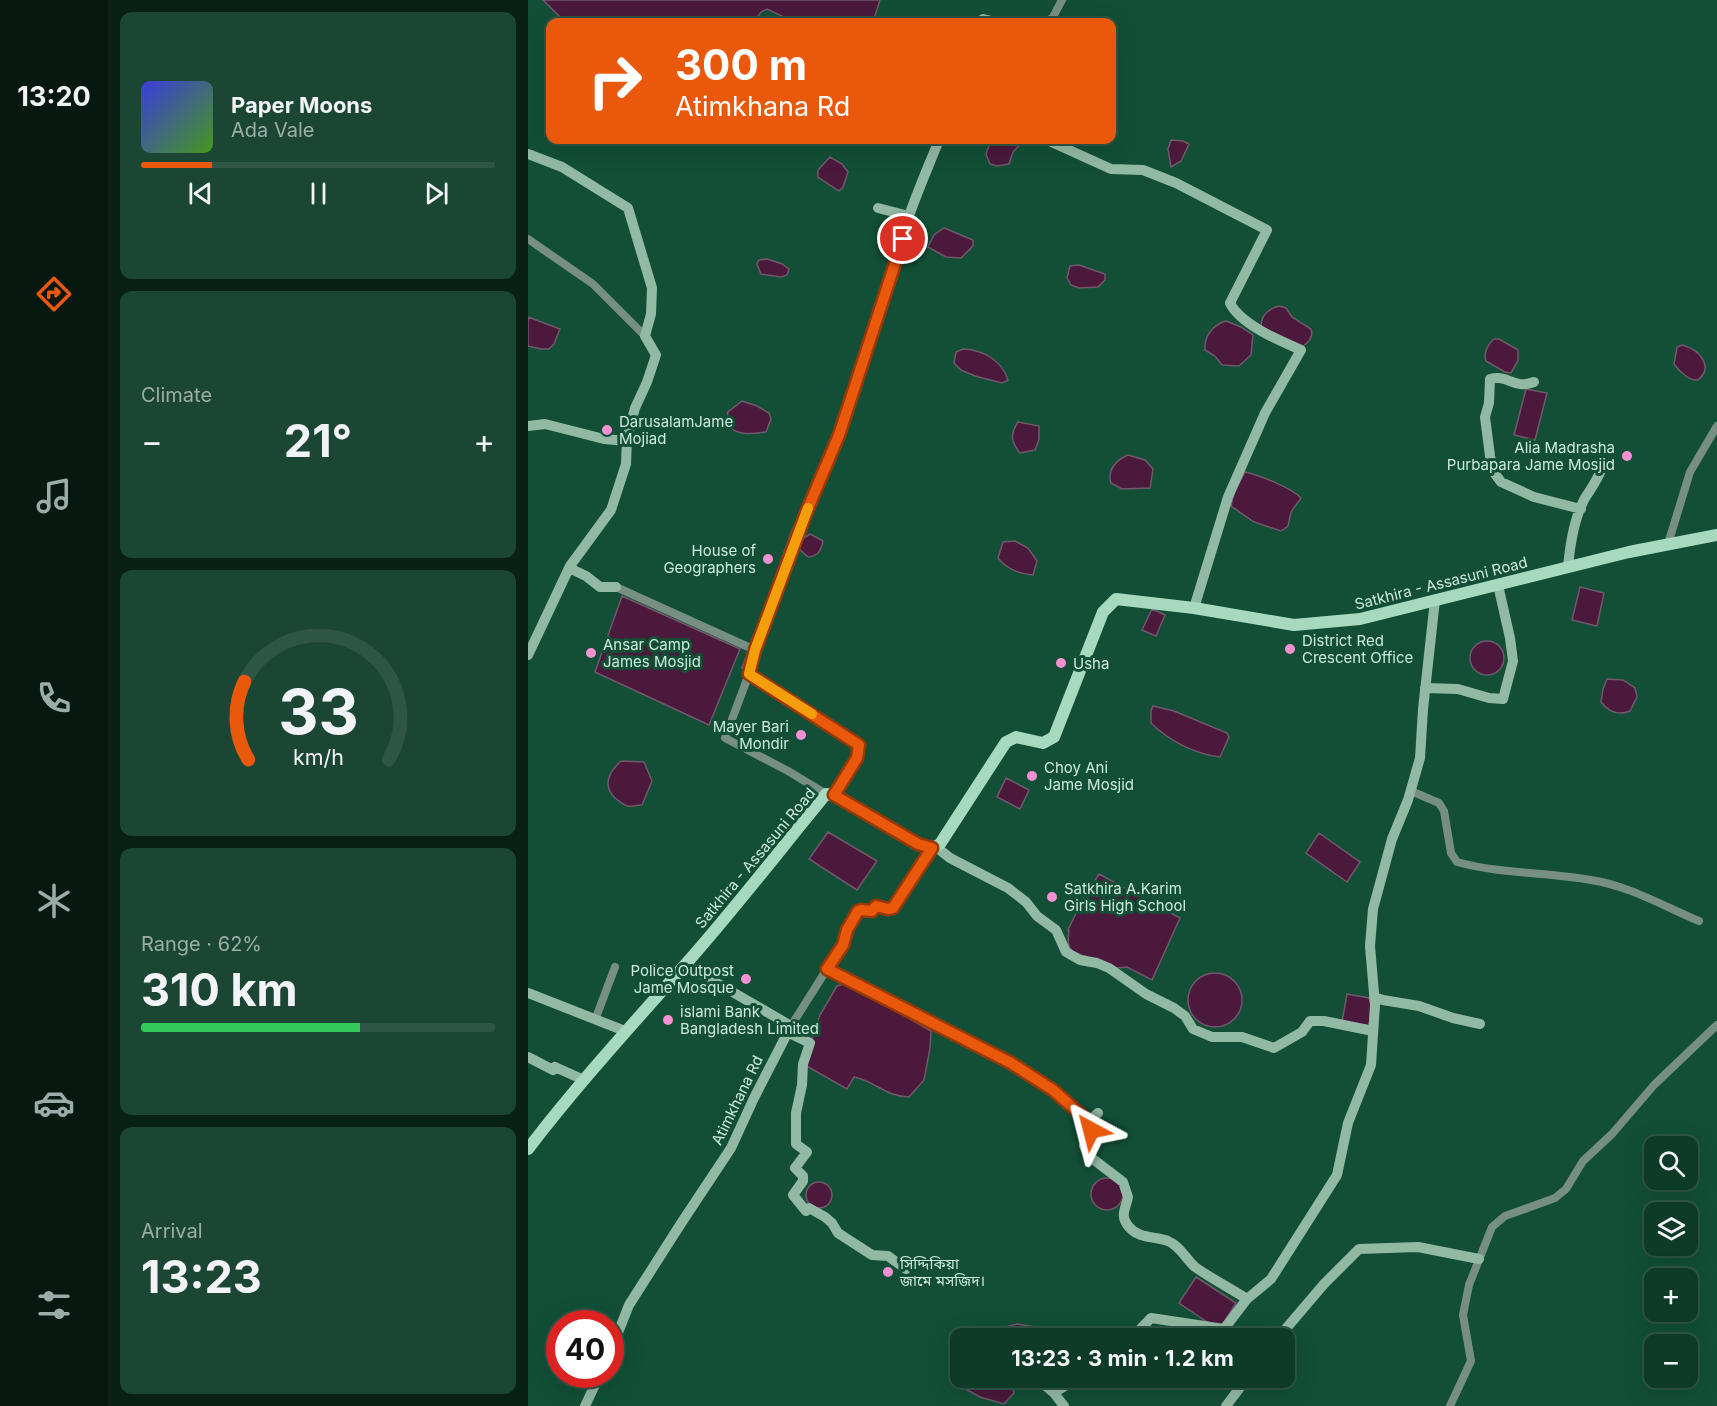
<!DOCTYPE html>
<html lang="en">
<head>
<meta charset="utf-8">
<style>
  :root { --surface:#0e3b28; --page:#1c4634; --text:#f1f3f6; --muted:#9bada8; --line:#2e5545; --accent:#ea580c }
  body { margin:0; font-family:Inter,"Noto Sans Bengali",sans-serif; background:var(--page); color:var(--text); height:100vh; display:flex; flex-direction:column; font-size:22px; white-space:nowrap }
  * { box-sizing:border-box; margin:0 }
  p { font-size:20px; color:var(--muted) }
  .icon { flex:none; width:33px; height:33px; fill:none; stroke:currentColor; stroke-width:2; stroke-linecap:round; stroke-linejoin:round }
  .map { position:relative; flex:1; overflow:hidden }
  .sheet { display:flex; flex-direction:column; gap:12px; padding:12px; background:#082016; width:420px }
  .sheet>* { flex:none }
  .top-card { position:absolute; left:18px; top:18px; width:570px; height:126px; border-radius:12px; box-shadow:0 6px 24px #0002,0 0 0 2px var(--line); background:#ea580c; color:#fff; overflow:hidden }
  .fabs { position:absolute; left:1116px; top:1136px; display:grid; gap:12px }
  .fabs a { display:grid; place-items:center; width:54px; height:54px; border-radius:12px; background:var(--surface); box-shadow:0 6px 24px #0002,0 0 0 2px var(--line); font-size:30px }
  .speed { position:absolute; left:18px; top:1310px; display:flex; gap:12px; font-size:30px; font-weight:700; text-align:center }
  .speed>* { display:grid; place-content:center; width:78px; height:78px; border-radius:50%; background:var(--surface); box-shadow:0 6px 24px #0002,0 0 0 2px var(--line); line-height:1 }
  .speed .limit { border:9px solid #d22; background:#fff; color:#111 }
  .pin { position:absolute; display:grid; place-items:center; width:51px; height:51px; color:#fff; margin:-26px; border:3px solid #fff; border-radius:50%; box-shadow:0 2px 6px #0007 }
  .me { position:absolute; width:66px; margin:-33px; rotate:322deg; stroke-linejoin:round; filter:drop-shadow(0 0 4px #0008) }
  .turn { display:flex; align-items:center; gap:21px; height:126px; padding:0 30px; font-size:27px }
  .turn .icon { width:78px; height:78px; stroke-width:2.5 }
  .turn b { display:block; font-size:42px; line-height:51px }
  .big { font-size:45px; font-weight:700; line-height:1.1 }
  .sheet .card { flex:1; display:flex; flex-direction:column; justify-content:center; gap:9px; min-width:0; padding:0 21px; border-radius:12px; background:var(--page) }
  .sheet .dial { align-items:center; gap:0 }
  .dial svg { height:156px; overflow:visible; fill:none; stroke:var(--line); stroke-width:7; stroke-linecap:round; text-anchor:middle }
  .dial text { fill:var(--text); stroke:none }
  .song { display:flex; align-items:center; gap:18px }
  .cover { width:72px; height:72px; border-radius:9px; background:linear-gradient(135deg,hsl(240 70% 55%),hsl(100 70% 35%)) }
  .played { height:6px; border-radius:3px; background:linear-gradient(90deg,var(--accent) 20%,var(--line) 20%) }
  .keys { display:flex; justify-content:space-around; direction:ltr }
  .heat { display:flex; justify-content:space-between; align-items:center; font-size:33px; direction:ltr }
  .charge { height:9px; border-radius:4px; background:linear-gradient(90deg,#34c759 62%,var(--line) 0) }
  .trip { position:absolute; left:422px; top:1328px; width:345px; height:60px; border-radius:12px; background:var(--surface); box-shadow:0 6px 24px #0002,0 0 0 2px var(--line); font-weight:700; line-height:60px; text-align:center }
  main { display:flex; flex:1; min-height:0 }
  .menu { display:flex; flex-direction:column; width:108px; justify-content:space-around; align-items:center; background:#061810; color:var(--muted) }
  .menu .icon { width:42px; height:42px }
  .menu .on { color:var(--accent) }
  .menu b { font-size:27px; color:var(--text) }
  .map>svg:first-child { display:block }
</style>
</head>
<body>
<main>
<nav class="menu">
<b>13:20</b>
<svg class="icon on" aria-label="directions" viewBox="0 0 24 24"><path d="M12 3l9 9-9 9-9-9zM9 14v-3h6M13 9l2 2-2 2"/></svg>
<svg class="icon" aria-label="music" viewBox="0 0 24 24"><path d="M9 18V5l10-2v13"/><circle cx="6" cy="18" r="3"/><circle cx="16" cy="16" r="3"/></svg>
<svg class="icon" aria-label="phone" viewBox="0 0 24 24"><path d="M5 4h4l2 5-3 2q2 4 5 5l2-3 5 2v4C11 20 4 13 5 4z"/></svg>
<svg class="icon" aria-label="climate" viewBox="0 0 24 24"><path d="M12 3v18M4 7l16 10M4 17L20 7"/></svg>
<svg class="icon" aria-label="car" viewBox="0 0 24 24"><path d="M5 17H2v-5l4-1 3-4h7l3 4 3 1v5h-3M9 17h6M6 11h13"/><circle cx="7" cy="17" r="2"/><circle cx="17" cy="17" r="2"/></svg>
<svg class="icon" aria-label="filters" viewBox="0 0 24 24"><path d="M4 7h16M4 17h16"/><circle cx="9" cy="7" r="2"/><circle cx="15" cy="17" r="2"/></svg>
</nav>
<section class="sheet">
<div class="card">
<div class="song"><i class="cover"></i><div><b>Paper Moons</b><p>Ada Vale</p></div></div>
<div class="played"></div>
<div class="keys"><svg class="icon" aria-label="previous" viewBox="0 0 24 24"><path d="M18 5L8 12l10 7zM5 5v14"/></svg><svg class="icon" aria-label="pause" viewBox="0 0 24 24"><path d="M8 5v14M16 5v14"/></svg><svg class="icon" aria-label="next" viewBox="0 0 24 24"><path d="M6 5l10 7-10 7zM19 5v14"/></svg></div>
</div>
<div class="card"><p>Climate</p>
<div class="heat"><a>−</a><b class="big">21°</b><a>+</a></div>
</div>
<div class="card dial"><svg viewBox="0 0 100 80">
<path d="M14 69A42 42 0 1 1 86 69"/>
<path d="M14 69A42 42 0 0 1 12 29" stroke="#ea580c"/>
<text x="50" y="56" font-size="32" font-weight="700">33</text>
<text x="50" y="72" font-size="11">km/h</text>
</svg></div>
<div class="card"><p>Range · 62%</p><b class="big">310 km</b><div class="charge"></div></div>
<div class="card"><p>Arrival</p><b class="big">13:23</b></div>
</section>
<div class="map">
<svg width="1189" height="1406" viewBox="0 0 1189 1406">
  <rect width="100%" height="100%" fill="#124f36"/>
  <path fill="#4a193b" stroke="#71586b" stroke-width="1.5" d="M15,0H352L345,22H267L239,9L233,12L226,22H37Z
    M463,140H496L485,152L481,164L469,166L462,164L458,154Z
    M643,140L655,141L661,144L653,161L643,167L640,149Z
    M302,157L314,164L320,172L315,187L311,191L290,177V170Z
    M416,228L445,240V246L433,258L418,257L400,247L406,235Z
    M239,259L254,264L261,269L259,275L253,277L233,274L229,264L231,260Z
    M551,265L577,274V280L570,287L551,288L543,285L539,278L542,266Z
    M751,306L758,308L764,317L783,329C786,337 781,342 775,346L733,327C733,316 740,309 751,306Z
    M0,317L32,329L26,344L21,349H13L0,346Z
    M698,321L713,327L725,335L723,355L711,366L694,365L687,356L677,350C676,336 685,325 698,321Z
    M966,339H971L990,350V360L983,373L977,372L958,361C955,353 960,344 966,339Z
    M1154,345C1170,349 1187,366 1170,380C1161,381 1151,371 1146,364L1149,347Z
    M435,349C456,350 474,361 480,380L474,383L447,376L433,370L426,363L428,352Z
    M998,389L1019,393L1007,440L986,435Z
    M214,401L229,406L241,413L243,419L238,432C223,434 209,436 198,424L200,412Z
    M490,422L511,426V439L507,450L492,453C483,442 482,434 490,422Z
    M600,455L617,460L625,469L622,488L594,489L583,483C579,470 588,460 600,455Z
    M717,472C731,475 764,488 773,498L763,512L760,526L753,531L726,522L703,506L706,492Z
    M282,534L295,541C293,551 290,556 280,557L270,548L271,541Z
    M487,541L500,548L509,561L505,575C491,574 479,569 470,558L475,542Z
    M1052,587L1076,593L1069,626L1044,620Z
    M94,596L212,649L181,725L67,672Z
    M624,609L637,615L628,636L614,630Z
    M942 658a17 17 0 1 1 34 0a17 17 0 1 1-34 0Z
    M1079,679L1095,680L1107,688L1109,697L1102,711C1090,716 1080,711 1073,702L1075,689Z
    M625,706L646,711L699,733L701,737L692,757C667,754 641,741 623,723V711Z
    M93,761L116,762L124,781L114,805C110,805 104,807 100,806C95,805 90,800 87,798C74,785 81,772 93,761Z
    M478,778L501,790L492,809L469,797Z
    M300,832L349,861L329,890L281,859Z
    M791,833L832,862L819,882L778,853Z
    M571,874L652,918L624,980L599,967L589,968L545,952C539,946 540,939 541,931L540,930L552,905Z
    M660 1000a27 27 0 1 1 54 0a27 27 0 1 1-54 0Z
    M316,984L347,999L403,1031L402,1048L396,1080L381,1097C358,1097 347,1081 326,1077L319,1089L275,1064L284,1049V1038L292,1015L309,986Z
    M819,994L841,998L844,1006L841,1026L814,1022Z
    M563 1194a16 16 0 1 1 32 0a16 16 0 1 1-32 0Z
    M278 1195a13 13 0 1 1 26 0a13 13 0 1 1-26 0Z
    M668,1277L708,1303L691,1330L651,1303Z
    M489,1324L506,1327L511,1338H474L478,1327Z
    M432,1374V1377H479L483,1381L486,1393L476,1404L452,1397L432,1386L431,1375Z"/>
  <g fill="none" stroke-linecap="round" stroke-linejoin="round">
    <path stroke="#71586b" stroke-width="2" d="M307,429L328,367L331,365
      M240,599L262,536L302,443
      M214,668L236,610"/>
    <path stroke="#778f82" stroke-width="8" d="M519,22L525,17L534,0
      M0,239L65,284L117,336
      M1140,544L1162,472L1189,426
      M88,587L227,650
      M221,674L197,738L260,771L298,794
      M883,791L911,803L916,811L923,853L929,862C972,874 1019,872 1063,880C1102,886 1135,906 1171,921
      M67,1020L87,967
      M263,1026L299,969L483,1063L525,1090L559,1120
      M922,1406L943,1361L935,1315L941,1285L964,1227L977,1216L1027,1198L1038,1189L1055,1161L1084,1134L1126,1085L1189,1025"/>
    <path stroke="#92b9a4" stroke-width="10" d="M455,19L468,22
      M519,140L583,169L615,170L648,183L739,230L702,303C712,324 752,341 773,350L737,413L700,497L666,608
      M0,154L34,167L100,208L124,288L123,314L117,336L128,355L119,382L107,408L99,438L98,464L83,510L42,566L0,655
      M350,208L381,216
      M1006,382C985,390 981,374 962,379L961,403L957,417L962,456L965,471L973,482L1006,497L1053,509
      M0,426L17,424L76,439L99,441
      M1040,567C1042,545 1046,518 1057,498C1064,487 1071,478 1075,465
      M41,568L58,576L72,587H88
      M897,688L930,689L961,698L975,699L985,661L982,638L970,585
      M306,795L329,758L331,745L221,674C243,592 280,515 310,436C338,364 357,289 381,216C390,190 401,165 411,140
      M407,846L422,858L480,888L498,902L509,916L528,930L538,952L552,960L569,963L581,968L618,994L646,1008L657,1016L665,1029L684,1037H714L746,1048L774,1032L782,1021H796L845,1031
      M299,969L315,944L319,930L328,913L331,910L344,911L348,906L356,909L365,908L404,848
      M0,993L97,1031
      M846,997L855,1000L891,1006L925,1018L952,1024
      M259,1032L282,1043L275,1064L274,1085L268,1113V1144L279,1152L267,1168L275,1176V1181L265,1195L278,1211L281,1208L297,1217L304,1223L310,1233L344,1255L360,1256L378,1269
      M0,1057L25,1070L27,1067L56,1080
      M570,1113L563,1119L559,1120L563,1127L556,1146L561,1156L595,1182L600,1197C598,1209 591,1215 601,1227C611,1239 627,1236 640,1241C652,1246 658,1259 667,1267C684,1279 702,1288 719,1299
      M604,1338L623,1318L696,1329L719,1299L743,1279L809,1175L820,1123L843,1065L847,1005L842,946L845,909L864,839L880,800L892,758L895,709L907,600
      M750,1338L796,1284L831,1249L890,1247L951,1259
      M82,1353L101,1305L152,1225L203,1148L226,1098L263,1026L158,965
      M507,1377L526,1393L536,1406
      M526,1393L550,1377
      M57,1406L72,1374
      M698,1406L720,1377"/>
    <path stroke="#a7d9be" stroke-width="12" d="M0,1149C49,1085 103,1026 156,966C205,911 251,851 298,794L306,795L390,844L404,848L412,844L478,742L488,737L515,743L526,737L575,612L588,599L666,608L766,625L832,619L1101,552L1189,535"/>
  </g>
  <g fill="none" stroke-linecap="round" stroke-linejoin="round">
    <defs>
      <path id="route" d="M375,239L311,435L278,513L227,650L221,674L331,745L329,758L306,795L390,844L404,848L365,908L360,909L348,906L344,911L333,910L330,911L319,930L315,945L299,969L483,1063L525,1090L559,1120L563,1130"/>
    </defs>
    <use href="#route" stroke="#983908" stroke-width="15"/>
    <use href="#route" stroke="#ea580c" stroke-width="10"/>
    <path stroke="#f59e0b" stroke-width="10" d="M280,508L227,650L221,674L284,714"/>
  </g>
  <g fill="#f591d2" stroke="#124f36" stroke-width="2">
    <circle cx="79" cy="430" r="6"/>
    <circle cx="1099" cy="456" r="6"/>
    <circle cx="240" cy="559" r="6"/>
    <circle cx="762" cy="649" r="6"/>
    <circle cx="63" cy="653" r="6"/>
    <circle cx="533" cy="663" r="6"/>
    <circle cx="273" cy="735" r="6"/>
    <circle cx="504" cy="776" r="6"/>
    <circle cx="524" cy="897" r="6"/>
    <circle cx="218" cy="979" r="6"/>
    <circle cx="140" cy="1020" r="6"/>
    <circle cx="360" cy="1272" r="6"/>
  </g>
  <g text-anchor="middle" dominant-baseline="central" stroke-width="6" stroke-linejoin="round" paint-order="stroke">
    <g font-size="15" fill="#cdeada" stroke="#124f36" text-anchor="start">
      <text x="91" y="421">DarusalamJame<tspan x="91" dy="17">Mojiad</tspan></text>
      <text x="1087" y="447" text-anchor="end">Alia Madrasha<tspan x="1087" dy="17">Purbapara Jame Mosjid</tspan></text>
      <text x="228" y="550" text-anchor="end">House of<tspan x="228" dy="17">Geographers</tspan></text>
      <text x="774" y="640">District Red<tspan x="774" dy="17">Crescent Office</tspan></text>
      <text x="75" y="644">Ansar Camp<tspan x="75" dy="17">James Mosjid</tspan></text>
      <text x="545" y="663">Usha</text>
      <text x="261" y="726" text-anchor="end">Mayer Bari<tspan x="261" dy="17">Mondir</tspan></text>
      <text x="516" y="767">Choy Ani<tspan x="516" dy="17">Jame Mosjid</tspan></text>
      <text x="536" y="888">Satkhira A.Karim<tspan x="536" dy="17">Girls High School</tspan></text>
      <text x="206" y="970" text-anchor="end">Police Outpost<tspan x="206" dy="17">Jame Mosque</tspan></text>
      <text x="152" y="1011">islami Bank<tspan x="152" dy="17">Bangladesh Limited</tspan></text>
      <text x="372" y="1263">সিদ্দিকিয়া<tspan x="372" dy="17">জামে মসজিদ।</tspan></text>
    </g>
    <g font-size="15" fill="#cdeada" stroke="#124f36">
      <text transform="translate(913 583) rotate(-14)">Satkhira - Assasuni Road</text>
      <text transform="translate(227 858) rotate(-50)">Satkhira - Assasuni Road</text>
      <text transform="translate(209 1100) rotate(-64)">Atimkhana Rd</text>
    </g>
  </g>
</svg>
<div class="fabs">
<a><svg class="icon" aria-label="search" viewBox="0 0 24 24"><circle cx="10" cy="10" r="6"/><path d="M15 15l6 6"/></svg></a>
<a><svg class="icon" aria-label="layers" viewBox="0 0 24 24"><path d="M12 4l9 5-9 5-9-5zM3 14l9 5 9-5"/></svg></a>
<a>+</a>
<a>−</a>
</div>
<div class="speed"><div class="limit">40</div></div>
<div class="pin" style="left:375px;top:239px;background:#d93025"><svg class="icon" aria-label="arrive" viewBox="0 0 24 24"><path d="M6 21V4h12l-3 4 3 4H6"/></svg></div>
<svg class="me" style="left:563px;top:1130px" viewBox="-20 -20 40 40"><path d="M0-17L14 15 0 8-14 15z" fill="#ea580c" stroke="#fff" stroke-width="4"/></svg>
<div class="trip">13:23 · 3 min · 1.2 km</div>
<div class="top-card">
<div class="turn"><svg class="icon" aria-label="right" viewBox="0 0 24 24"><path d="M7 20v-9h11M14 6l5 5-5 5"/></svg><div><b>300 m</b>Atimkhana Rd</div></div>
</div>
</div>
</main>
</body>
</html>
